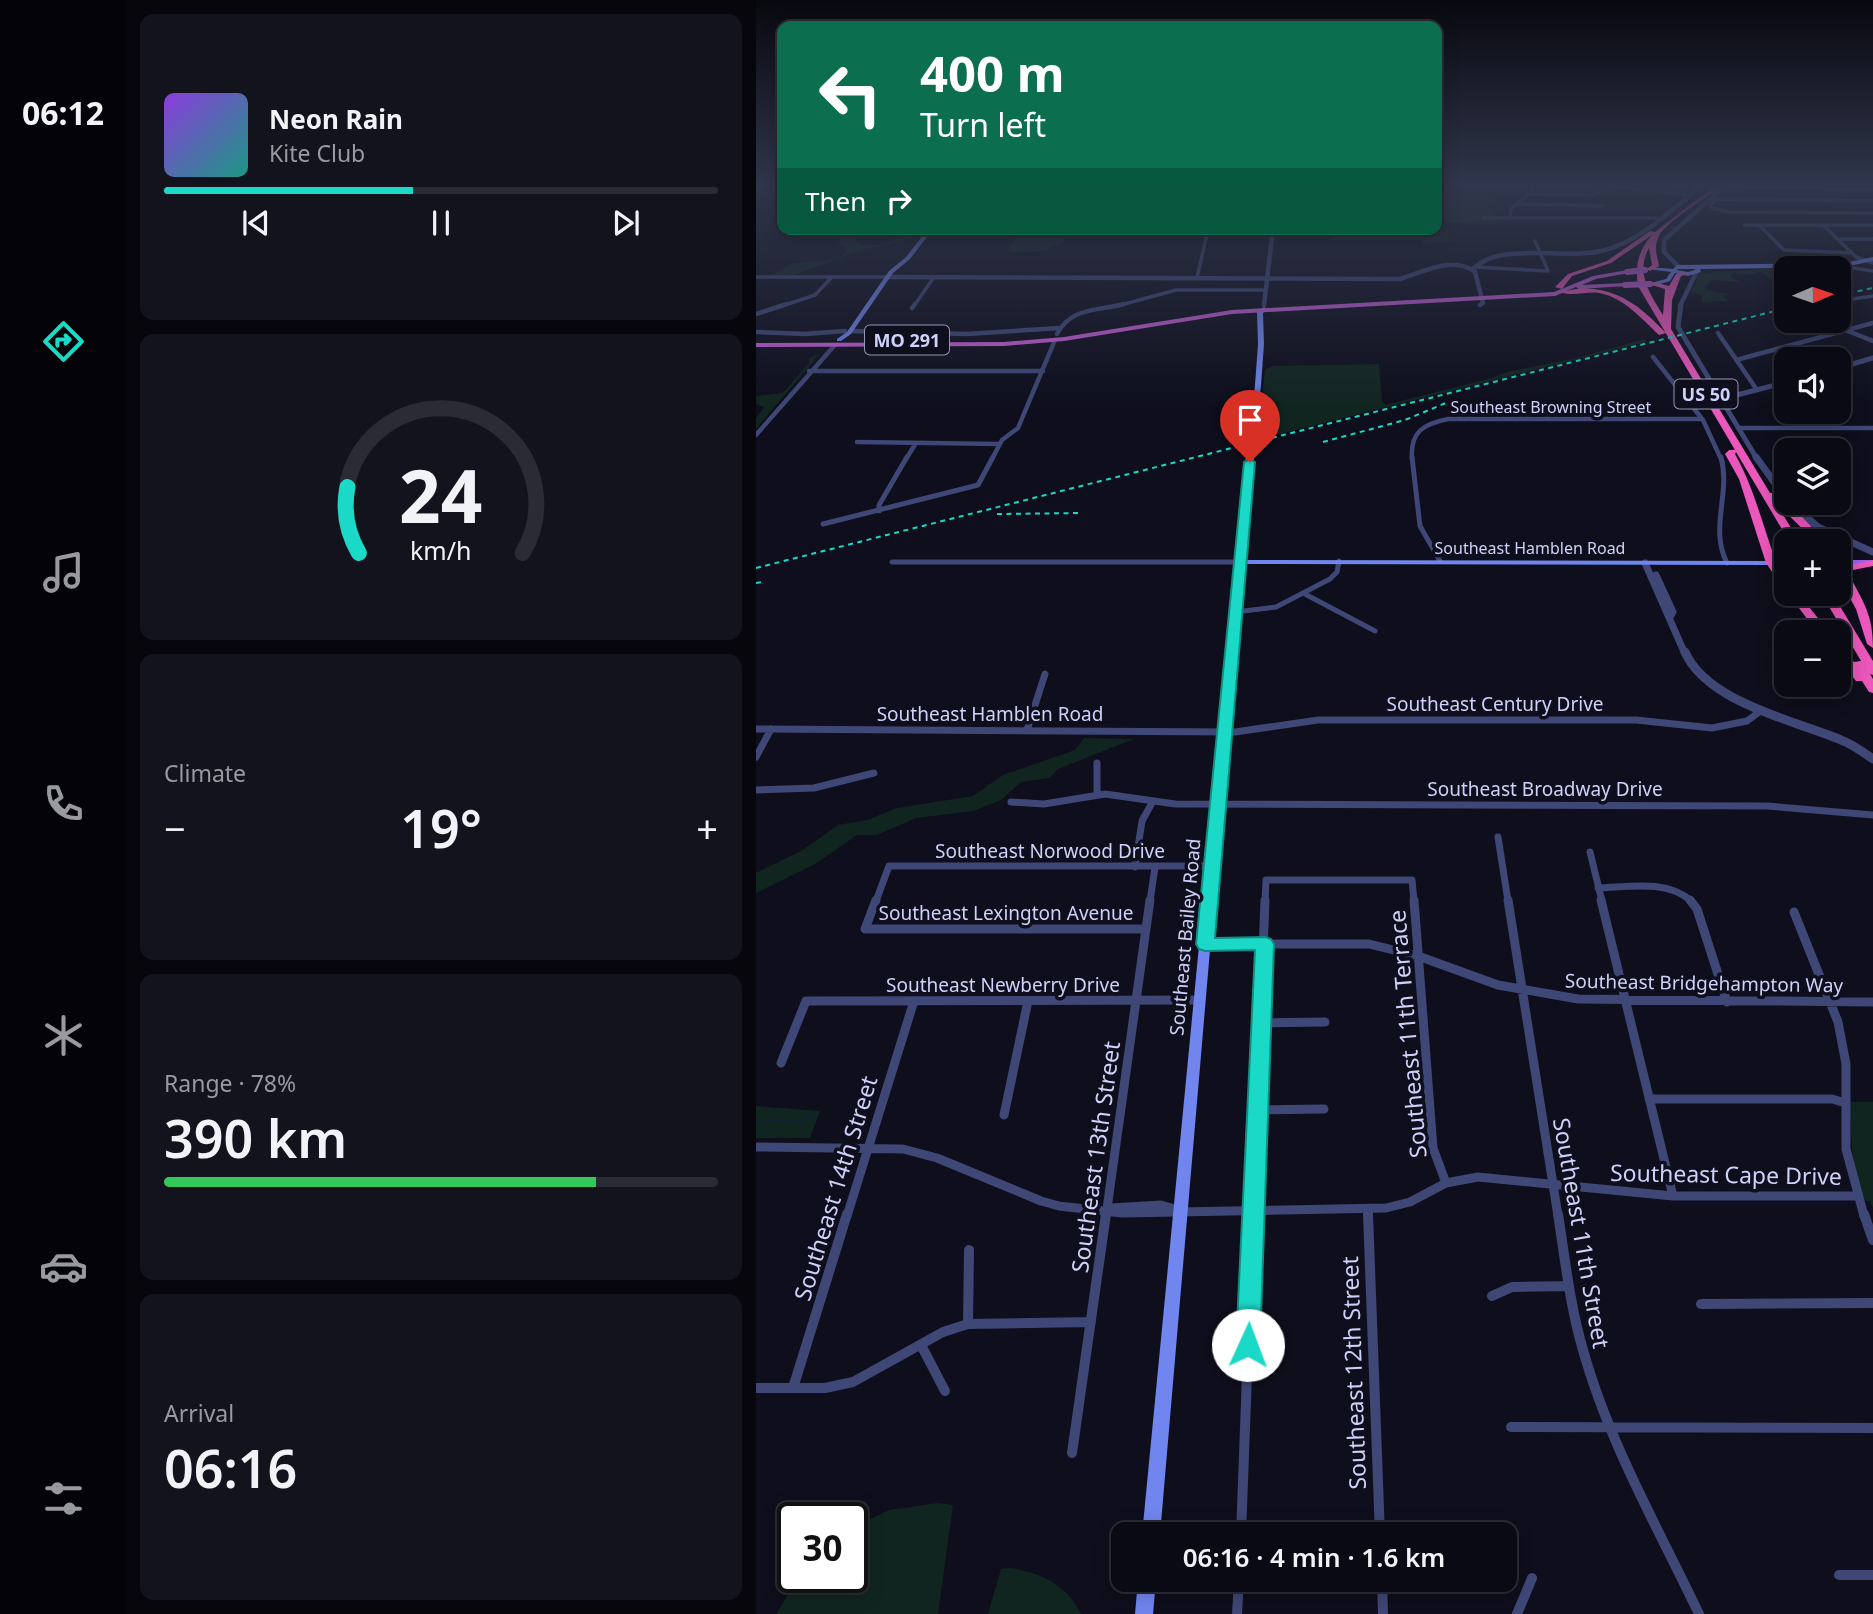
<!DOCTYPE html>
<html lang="en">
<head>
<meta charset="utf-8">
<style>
  :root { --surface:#0a0a15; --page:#13131e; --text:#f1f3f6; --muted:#999aa0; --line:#2a2b34; --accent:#1adac7 }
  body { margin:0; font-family:"Noto Sans",sans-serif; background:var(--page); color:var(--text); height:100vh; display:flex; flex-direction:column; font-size:26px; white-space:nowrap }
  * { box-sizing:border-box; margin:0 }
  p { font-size:23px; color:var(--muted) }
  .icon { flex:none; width:38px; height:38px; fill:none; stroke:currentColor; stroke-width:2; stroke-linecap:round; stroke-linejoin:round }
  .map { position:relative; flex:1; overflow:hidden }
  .drawer { display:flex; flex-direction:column; gap:14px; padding:14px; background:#06060c; width:630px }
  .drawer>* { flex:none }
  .top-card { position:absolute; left:21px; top:21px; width:665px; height:214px; border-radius:14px; box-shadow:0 4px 18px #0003,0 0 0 2px var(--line); background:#0b6e4f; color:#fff; overflow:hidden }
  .needle { width:46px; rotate:88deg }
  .tools { position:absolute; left:1018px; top:256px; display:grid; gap:14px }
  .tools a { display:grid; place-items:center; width:77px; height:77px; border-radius:14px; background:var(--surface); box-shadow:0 4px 18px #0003,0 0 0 2px var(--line); font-size:35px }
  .speed { position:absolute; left:21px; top:1502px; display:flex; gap:14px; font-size:35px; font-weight:700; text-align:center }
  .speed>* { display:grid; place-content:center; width:91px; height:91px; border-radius:50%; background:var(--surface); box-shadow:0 4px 18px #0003,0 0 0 2px var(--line); line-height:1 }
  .speed .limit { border:4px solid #111; border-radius:10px; background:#fff; color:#111 }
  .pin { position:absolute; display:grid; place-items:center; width:60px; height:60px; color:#fff; margin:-72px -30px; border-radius:50% 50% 50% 0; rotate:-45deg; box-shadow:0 0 7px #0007 }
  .pin .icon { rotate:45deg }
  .me { position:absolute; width:77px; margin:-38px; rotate:2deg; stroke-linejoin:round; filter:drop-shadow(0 0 5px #0008) }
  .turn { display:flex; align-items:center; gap:24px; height:147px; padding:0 28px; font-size:32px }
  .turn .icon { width:91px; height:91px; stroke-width:2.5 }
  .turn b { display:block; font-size:49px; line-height:60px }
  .then { display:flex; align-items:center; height:66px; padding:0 28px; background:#0003; gap:14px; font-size:26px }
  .big { font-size:52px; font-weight:600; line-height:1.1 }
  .drawer .card { flex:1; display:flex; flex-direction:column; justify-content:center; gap:10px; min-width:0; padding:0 24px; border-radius:14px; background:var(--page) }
  .drawer .dial { align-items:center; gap:0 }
  .dial svg { height:182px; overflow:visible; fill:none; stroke:var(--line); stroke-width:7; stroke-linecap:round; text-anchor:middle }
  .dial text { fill:var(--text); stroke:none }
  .song { display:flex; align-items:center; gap:21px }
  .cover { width:84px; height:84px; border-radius:10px; background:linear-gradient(135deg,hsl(270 70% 55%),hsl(170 70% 35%)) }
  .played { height:7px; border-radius:4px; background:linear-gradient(90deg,var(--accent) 45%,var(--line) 45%) }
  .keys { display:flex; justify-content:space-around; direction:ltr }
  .heat { display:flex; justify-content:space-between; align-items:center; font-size:38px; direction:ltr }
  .charge { height:10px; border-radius:5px; background:linear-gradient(90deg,#34c759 78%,var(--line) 0) }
  .trip { position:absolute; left:355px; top:1522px; width:406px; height:70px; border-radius:14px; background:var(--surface); box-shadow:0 4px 18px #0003,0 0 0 2px var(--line); font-weight:600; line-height:70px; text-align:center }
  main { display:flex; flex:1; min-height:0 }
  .tab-bar { display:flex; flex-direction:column; width:126px; justify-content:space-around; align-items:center; background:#040408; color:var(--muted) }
  .tab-bar .icon { width:49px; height:49px }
  .tab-bar .on { color:var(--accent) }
  .tab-bar b { font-size:32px; color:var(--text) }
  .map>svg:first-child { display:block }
</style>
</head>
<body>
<main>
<nav class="tab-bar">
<b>06:12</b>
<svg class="icon on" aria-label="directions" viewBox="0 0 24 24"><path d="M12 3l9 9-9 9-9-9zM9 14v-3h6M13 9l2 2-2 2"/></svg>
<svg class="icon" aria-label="music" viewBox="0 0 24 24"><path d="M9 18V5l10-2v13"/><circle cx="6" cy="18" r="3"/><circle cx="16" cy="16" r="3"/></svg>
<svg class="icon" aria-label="phone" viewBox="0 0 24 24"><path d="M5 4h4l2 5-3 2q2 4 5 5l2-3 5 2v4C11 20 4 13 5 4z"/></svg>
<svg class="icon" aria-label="climate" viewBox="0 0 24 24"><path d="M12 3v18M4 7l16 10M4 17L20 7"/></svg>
<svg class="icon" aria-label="car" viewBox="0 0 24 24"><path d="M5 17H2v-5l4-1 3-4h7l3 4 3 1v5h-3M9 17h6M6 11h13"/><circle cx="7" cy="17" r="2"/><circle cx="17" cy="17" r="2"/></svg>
<svg class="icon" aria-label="filters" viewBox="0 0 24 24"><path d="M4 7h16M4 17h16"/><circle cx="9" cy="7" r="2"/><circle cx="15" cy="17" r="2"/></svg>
</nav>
<section class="drawer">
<div class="card">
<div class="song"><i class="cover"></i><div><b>Neon Rain</b><p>Kite Club</p></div></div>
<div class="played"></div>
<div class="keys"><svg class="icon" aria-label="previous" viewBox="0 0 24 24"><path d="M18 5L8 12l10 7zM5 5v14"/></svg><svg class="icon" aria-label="pause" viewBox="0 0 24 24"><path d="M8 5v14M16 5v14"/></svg><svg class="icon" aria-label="next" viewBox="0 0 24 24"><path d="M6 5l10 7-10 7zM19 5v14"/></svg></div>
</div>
<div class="card dial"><svg viewBox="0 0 100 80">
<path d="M14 69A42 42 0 1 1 86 69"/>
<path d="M14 69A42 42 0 0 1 9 40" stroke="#1adac7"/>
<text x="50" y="56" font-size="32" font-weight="700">24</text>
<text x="50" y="72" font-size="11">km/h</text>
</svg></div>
<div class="card"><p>Climate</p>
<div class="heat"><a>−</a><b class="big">19°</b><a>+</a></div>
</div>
<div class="card"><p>Range · 78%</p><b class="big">390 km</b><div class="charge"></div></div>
<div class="card"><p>Arrival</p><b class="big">06:16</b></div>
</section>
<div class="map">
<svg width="1117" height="1614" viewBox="0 0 1117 1614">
  <rect width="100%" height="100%" fill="#0e0e1c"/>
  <path fill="#112520" d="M681,184H755L732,204L742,224L689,223Z
    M86,229H102L98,241L107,245H123L173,229L168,235L100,252L38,275H11C21,274 23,271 31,266C48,257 79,268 91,250L82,244L89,233Z
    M593,231H691L693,239L699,241L667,244L666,240H572Z
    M260,238H307V242L288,251L252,252Z
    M1024,268H1038H1031V289L1004,272L991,275L977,273L974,276L984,282L957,280L949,286L951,290L972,294L968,296L971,301L946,302V296L934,291L941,281L940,275L945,273Z
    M888,339L890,342L500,440C503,416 507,392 509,370L516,366L623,364L626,400L629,405L736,378L751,372L821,358Z
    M63,354L0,429V418L8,407L0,404V396L27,393L53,363V358Z
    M328,738L378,739L302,769L293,778L265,782L245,800L217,811L160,818L121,835H101L59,864L0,893V873L45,851L82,825L111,820L141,808L217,796L247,775L319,750Z
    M1094,1102H1117V1208L1114,1201H1109C1095,1170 1095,1136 1094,1102Z
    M0,1106L64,1111L54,1138H0Z
    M182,1503L197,1505L182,1614H20L43,1577H96V1528L133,1510Z
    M255,1568C286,1573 311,1585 325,1614H232L245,1569Z"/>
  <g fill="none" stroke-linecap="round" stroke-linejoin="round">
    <path stroke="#0e2334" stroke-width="2" d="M0,1120L44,1122L57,1115"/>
    <path stroke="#3e4775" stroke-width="3.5" d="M834,184L933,195
      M813,185L818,184
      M967,187L1117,189
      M771,194L836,195L852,188
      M957,199L1117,201
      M961,199L954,205L956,208L973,212L1117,213
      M761,204L847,206
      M754,217L755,209L776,191L774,184
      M727,218H903
      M988,225H1117
      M1003,225L1028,250L1096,253
      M1067,225L1100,257L1117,263
      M1081,239H1117
      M1076,265L1117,271
      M718,267L792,271L779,241
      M0,277H131
      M441,278L452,229
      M1083,282L1089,284
      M1083,301L1117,296
      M26,306L59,295L76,277
      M158,306L178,277
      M361,306L420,290H510"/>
    <path stroke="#3e4775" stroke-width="4.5" d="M156,308L159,304
      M0,314L31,304
      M1064,320L1117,341
      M1034,323L1041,320
      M94,331L211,334L304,328
      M0,332L49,334L89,331
      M962,333L1001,390
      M301,334C315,307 342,311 368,304
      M897,357L947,420L965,459
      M980,360L1117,323
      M53,371H287
      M983,428H1117
      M0,435L78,346
      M101,442L244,444
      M150,459L160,443
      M236,459L246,440L262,428L299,340
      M656,459C654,432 667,424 692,419H945"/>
    <path stroke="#3e4775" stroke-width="5" d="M656,457L664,526L684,561
      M965,457C975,494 953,528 971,563
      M123,511V505L151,457
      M67,524L222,485L237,457
      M136,562H484
      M547,593L619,631
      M480,612L520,607L574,579L581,572L583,561"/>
    <path stroke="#3e4775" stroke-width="7" d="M0,729L479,732L562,720H880L956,728L991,721L1006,710
      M271,730L289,674
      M0,757L15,729
      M341,763V795
      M0,790L58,788L118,773
      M255,802L288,804L349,794L419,804L1011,806L1117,815
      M742,837L752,901
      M834,852L846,901
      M379,867L386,821L397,801
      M842,888C872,887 911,879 935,901
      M120,901L133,866H456
      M394,901L399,867
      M509,901L510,880H656L658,901"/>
    <path stroke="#3e4775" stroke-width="9" d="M120,900L109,929H390
      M658,900L677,1148L690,1183
      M752,900L802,1216
      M845,900L917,1196
      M934,900L941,909L971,1002
      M1038,912L1082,1022L1090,1064V1149L1108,1216
      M449,944H613L662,956L742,985L822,999L1117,1002
      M506,1023L569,1022
      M25,1063L50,1001L445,1000
      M893,1099H1076L1090,1103
      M502,1110L568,1109
      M248,1115L272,1001
      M0,1147L147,1149L181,1158L285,1201L303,1206L366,1213L630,1208L654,1202L690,1183L722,1177L917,1196H1101
      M355,1208L405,1205L419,1209
      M612,1209V1216
      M91,1216L158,1001
      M350,1216L394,900
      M497,1216L509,900"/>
    <path stroke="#3e4775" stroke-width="10" d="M612,1214L624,1535
      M802,1214C809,1259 814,1306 827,1350C853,1443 902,1528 943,1614
      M1108,1214L1117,1240
      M736,1296L756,1287L813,1286
      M945,1304L1117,1303
      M212,1324L213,1250
      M165,1345L189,1391
      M0,1388H69L97,1382L187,1332L212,1324L335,1322
      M37,1388L91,1214
      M755,1427L1117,1428
      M316,1453L350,1214
      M485,1535L497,1214
      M1083,1575H1117
      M626,1580L627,1614
      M481,1614L483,1580
      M761,1614L776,1578"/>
    <path stroke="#3e4775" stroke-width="4.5" d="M922,266L908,252V240L971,184
      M131,277L644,279C668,272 695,256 718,271
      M508,305L517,229
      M724,305L727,303L718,268C746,241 812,261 849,250C887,240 917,208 947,184
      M924,306L940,273"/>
    <path stroke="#3e4775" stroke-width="5" d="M925,304L922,327L1001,459
      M1083,368L1117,358
      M965,399L1031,382"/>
    <path stroke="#3e4775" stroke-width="7" d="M1000,457L1031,500
      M1033,502L1062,527L1117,552
      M889,563L929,654
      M900,575L917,612L914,617"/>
    <path stroke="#3e4775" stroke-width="9" d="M929,652C951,702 1037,720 1085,740C1096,744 1107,752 1117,759"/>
    <path fill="#7085ee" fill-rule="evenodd" d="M172,229H177L154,259L137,273L95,334L85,341H81V339L91,332L133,271L150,257Z
      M1117,257V261L1088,267L944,269L945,272L932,276L919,273L914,281L897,286L895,283L910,279L915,272L891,269L894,267L917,269L921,265L1088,263ZM922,269H939V270L932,272L921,270Z
      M508,307L511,309L507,313L508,344L505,385L502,387L499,385L502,344L501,312Z
      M485,512L492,514L488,560L1015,561L1019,563L1015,565L487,564L404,1535H386Z
      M382,1580H400L397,1614H379Z"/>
    <path fill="#9d62ed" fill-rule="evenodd" d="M1015,560H1031V566L1012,565V561Z
      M1083,560H1117V566H1083Z"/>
    <path fill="#c45cd4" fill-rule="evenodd" d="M871,270L873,273L840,279L826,285L869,283L871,286L823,289L820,287L799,296L476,314L308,341L248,346L0,347V343L248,342L308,337L476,310L798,292L837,276Z"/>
    <path fill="#eb57bb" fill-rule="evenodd" d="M961,184H968C953,197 908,222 902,238C898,248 901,256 903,266L894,271L891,269L896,265L893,248C879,273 894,294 907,315L909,289L893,284L897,282L913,286L920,274L931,272V274L925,276L916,300L915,329L1014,493H1022L1070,541H1059L1020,503L1043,541H1033L980,452L979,454C998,488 1006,523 1019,559C1024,572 1031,574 1031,589L1027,588L1010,563L983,479L969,454L973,450H979L882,286C879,265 882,251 896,235L855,263L816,276L806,289L799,287L812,274L851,261L894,231L899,232Z
      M826,288C864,289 885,307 910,333L903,335C886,319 867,297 843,293C831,291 815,297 804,292Z
      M1117,560V566L1097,570L1093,575C1108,603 1117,615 1117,648L1111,644L1100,609L1083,578V565L1088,567Z
      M1031,592L1042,593L1073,632H1061Z
      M1065,593H1076L1117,661V675L1114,674L1117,679V693L1113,692L1106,681H1100L1083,659V647L1087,648L1098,662L1105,661Z"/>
    <path stroke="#1adac7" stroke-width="2" stroke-dasharray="5 4.5" stroke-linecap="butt" d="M1083,295L1117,288
      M567,442L649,420L697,400
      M241,514L325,513
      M0,568L1031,308
      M0,583L6,582"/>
    <path stroke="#7085ee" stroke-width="6" d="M494,459L502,385"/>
    <path stroke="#7085ee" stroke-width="8" d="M488,514L494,457"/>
    <path stroke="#c45cd4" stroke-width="6" d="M871,272L889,270
      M869,285L894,284"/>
  </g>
  <linearGradient id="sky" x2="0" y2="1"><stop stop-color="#08080f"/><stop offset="0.45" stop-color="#30364b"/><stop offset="1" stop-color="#30364b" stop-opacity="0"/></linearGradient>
  <rect width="1117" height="410" fill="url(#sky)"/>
  <path fill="#1adac7" stroke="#118e81" stroke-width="2" d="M494,459L499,462L459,938L509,937L515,939L518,944L504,1345L501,1353L492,1356L484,1353L480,1345L499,950L449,951L443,949L440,944L488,462Z"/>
  <g text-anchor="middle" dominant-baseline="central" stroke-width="7" stroke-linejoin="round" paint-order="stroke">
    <g font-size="16" fill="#ced1f9" stroke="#0e0e1c">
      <text x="795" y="407">Southeast Browning Street</text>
      <text x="774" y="548">Southeast Hamblen Road</text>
    </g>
    <g fill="#0e0e1c" stroke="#9496b7" stroke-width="2">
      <rect x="109" y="325.5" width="84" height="29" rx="5"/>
      <rect x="918.5" y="379.5" width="63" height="29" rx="5"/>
    </g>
    <g font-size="18" font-weight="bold" fill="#ced1f9">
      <text x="151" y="340">MO 291</text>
      <text x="950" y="394">US 50</text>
    </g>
    <g font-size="19" fill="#ced1f9" stroke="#0e0e1c">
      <text x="739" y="704">Southeast Century Drive</text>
      <text x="234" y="714">Southeast Hamblen Road</text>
      <text x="789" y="789">Southeast Broadway Drive</text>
      <text x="294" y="851">Southeast Norwood Drive</text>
      <text x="250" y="913">Southeast Lexington Avenue</text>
      <text transform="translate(429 937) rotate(-85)">Southeast Bailey Road</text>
      <text transform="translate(948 983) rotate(1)">Southeast Bridgehampton Way</text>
      <text x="247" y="985">Southeast Newberry Drive</text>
    </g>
    <g font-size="23" fill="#ced1f9" stroke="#0e0e1c">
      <text transform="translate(651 1034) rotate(-95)">Southeast 11th Terrace</text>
      <text transform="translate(339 1157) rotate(-82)">Southeast 13th Street</text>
      <text transform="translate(970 1174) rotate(1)">Southeast Cape Drive</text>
      <text transform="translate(79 1188) rotate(-73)">Southeast 14th Street</text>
      <text transform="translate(826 1233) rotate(80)">Southeast 11th Street</text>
      <text transform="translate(597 1373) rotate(-92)">Southeast 12th Street</text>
    </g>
  </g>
</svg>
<div class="tools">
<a><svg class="needle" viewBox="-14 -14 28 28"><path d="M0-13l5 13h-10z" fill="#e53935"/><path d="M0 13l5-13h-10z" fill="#999aa0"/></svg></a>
<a><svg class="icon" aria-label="sound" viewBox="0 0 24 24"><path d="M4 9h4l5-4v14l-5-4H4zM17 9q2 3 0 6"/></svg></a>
<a><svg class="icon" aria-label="layers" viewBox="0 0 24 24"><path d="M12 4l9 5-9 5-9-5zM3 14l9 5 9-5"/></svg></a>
<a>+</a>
<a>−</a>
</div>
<div class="speed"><div class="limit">30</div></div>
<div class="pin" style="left:494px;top:462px;background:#d93025"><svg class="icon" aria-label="arrive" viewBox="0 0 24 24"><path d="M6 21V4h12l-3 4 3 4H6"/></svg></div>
<svg class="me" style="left:492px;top:1345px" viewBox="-20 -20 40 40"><circle r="19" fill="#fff"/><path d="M0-13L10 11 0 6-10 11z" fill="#1adac7"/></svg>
<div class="trip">06:16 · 4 min · 1.6 km</div>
<div class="top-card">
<div class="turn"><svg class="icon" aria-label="left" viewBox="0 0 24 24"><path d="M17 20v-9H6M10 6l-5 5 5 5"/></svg><div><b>400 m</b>Turn left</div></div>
<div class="then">Then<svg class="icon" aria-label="right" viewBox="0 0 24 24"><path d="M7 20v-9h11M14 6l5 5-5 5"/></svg></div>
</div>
</div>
</main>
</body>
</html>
